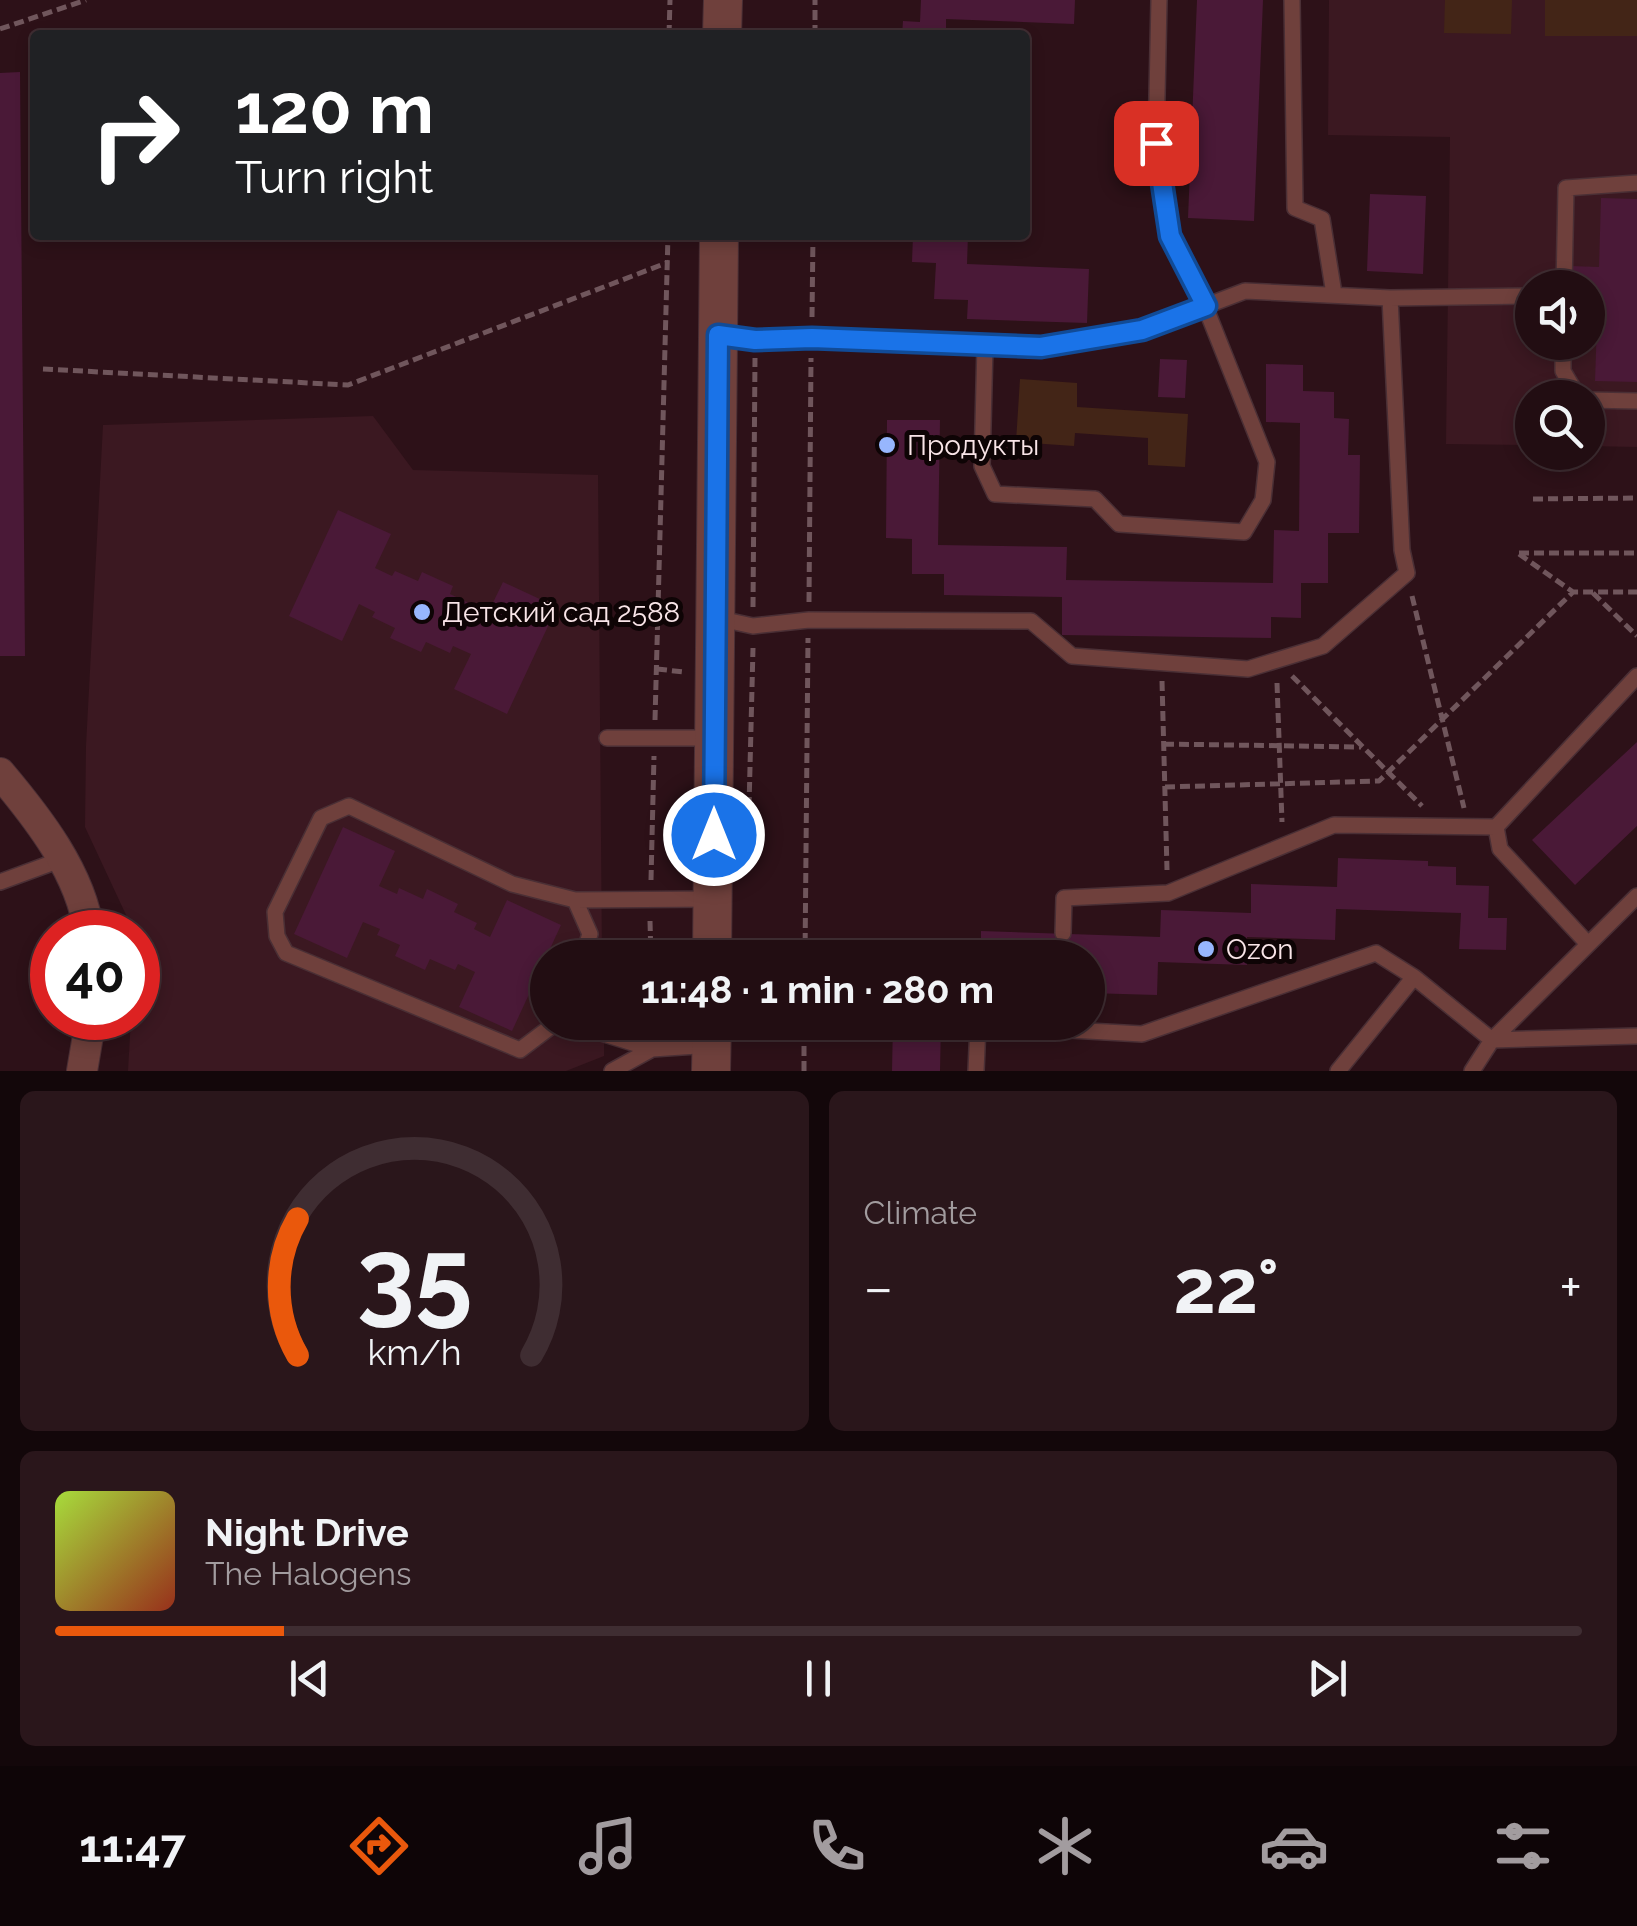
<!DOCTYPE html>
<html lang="en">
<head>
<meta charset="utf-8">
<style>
  :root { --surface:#220d12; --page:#2a161b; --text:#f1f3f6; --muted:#a29c9f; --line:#3f2d32; --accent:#ea580c }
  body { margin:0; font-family:Raleway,sans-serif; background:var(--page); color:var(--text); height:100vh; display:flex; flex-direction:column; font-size:38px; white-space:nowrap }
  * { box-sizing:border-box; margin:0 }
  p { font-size:32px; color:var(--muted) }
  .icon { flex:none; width:55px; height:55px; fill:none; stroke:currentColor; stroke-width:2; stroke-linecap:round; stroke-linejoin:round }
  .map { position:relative; height:1071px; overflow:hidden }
  .panel { display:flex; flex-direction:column; gap:20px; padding:20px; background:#13070a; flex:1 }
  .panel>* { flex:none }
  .top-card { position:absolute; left:30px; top:30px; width:1000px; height:210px; border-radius:10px; box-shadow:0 5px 15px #0003,0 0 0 2px var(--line); background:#202124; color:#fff; overflow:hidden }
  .tools { position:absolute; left:1515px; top:270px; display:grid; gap:20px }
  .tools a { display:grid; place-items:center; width:90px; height:90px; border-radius:50%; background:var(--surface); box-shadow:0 5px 15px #0003,0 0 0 2px var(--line); font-size:50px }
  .speed { position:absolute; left:30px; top:910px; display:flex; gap:20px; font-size:50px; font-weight:700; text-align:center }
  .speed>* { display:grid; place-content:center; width:130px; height:130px; border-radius:50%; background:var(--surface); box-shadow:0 5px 15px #0003,0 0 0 2px var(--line); line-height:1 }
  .speed .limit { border:15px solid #d22; background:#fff; color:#111 }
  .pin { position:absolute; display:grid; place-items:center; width:85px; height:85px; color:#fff; margin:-42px; border-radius:20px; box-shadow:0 5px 15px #0006 }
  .me { position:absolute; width:110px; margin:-55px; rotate:0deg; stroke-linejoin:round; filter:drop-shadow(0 0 8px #0008) }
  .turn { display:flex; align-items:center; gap:35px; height:210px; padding:0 40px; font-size:45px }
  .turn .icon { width:130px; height:130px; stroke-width:2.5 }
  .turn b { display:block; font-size:70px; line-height:85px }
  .big { font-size:75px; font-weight:700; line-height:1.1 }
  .panel .tile { flex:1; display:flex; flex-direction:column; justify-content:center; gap:15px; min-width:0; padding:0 35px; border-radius:15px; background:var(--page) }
  .panel .dial { align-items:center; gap:0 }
  .dial svg { height:260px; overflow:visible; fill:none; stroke:var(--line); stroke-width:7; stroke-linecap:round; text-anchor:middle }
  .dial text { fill:var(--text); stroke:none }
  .song { display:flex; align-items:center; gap:30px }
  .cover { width:120px; height:120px; border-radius:15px; background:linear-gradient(135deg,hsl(80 70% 55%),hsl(10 70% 35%)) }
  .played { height:10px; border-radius:5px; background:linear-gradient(90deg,var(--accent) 15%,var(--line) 15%) }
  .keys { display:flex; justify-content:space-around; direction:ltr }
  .heat { display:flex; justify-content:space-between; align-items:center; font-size:55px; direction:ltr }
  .panel .tiles { flex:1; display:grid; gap:20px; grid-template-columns:1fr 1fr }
  .tile:last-child { grid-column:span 2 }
  .trip { position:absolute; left:530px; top:940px; width:575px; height:100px; border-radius:50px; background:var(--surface); box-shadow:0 5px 15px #0003,0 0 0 2px var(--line); font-weight:700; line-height:100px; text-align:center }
  .tabs { display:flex; height:160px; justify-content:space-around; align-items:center; background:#0e0507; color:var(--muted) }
  .tabs .icon { width:70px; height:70px }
  .tabs .current { color:var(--accent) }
  .tabs b { font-size:45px; color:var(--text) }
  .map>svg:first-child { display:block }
</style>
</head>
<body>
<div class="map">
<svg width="1637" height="1071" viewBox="0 0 1637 1071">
  <rect width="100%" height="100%" fill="#2d1118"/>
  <path fill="#3b1821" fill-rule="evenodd" d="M1329,0H1637V447L1588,446V398H1532V445L1446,444L1450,137L1328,135ZM1532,288H1588V342H1532Z
    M373,416L413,470L598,475L602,957L548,958V1022L604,1023V1056L566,1071H128L131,1018H138V932H134L85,827L86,746L103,425Z"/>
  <path fill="#432517" d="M1445,0H1512L1511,34L1444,33Z
    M1545,0H1637V36H1545Z
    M1020,379L1077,383V407L1188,414L1185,467L1148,465V438L1075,433L1074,446L1016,442Z"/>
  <path fill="#4a1937" d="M921,0H1075L1074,24L946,19V35H902L903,21L920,22Z
    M1197,0H1263L1254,221L1188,218Z
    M20,72L25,656H0V73Z
    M1370,194L1426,196L1423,274L1367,271Z
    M1601,198L1637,199V382L1595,381L1597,323H1588V288H1569L1570,266L1599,267Z
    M913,235H968L967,264L1089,269L1087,323L967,319L968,300L934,299L936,263L912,262Z
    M1160,359L1187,360L1185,398L1158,397Z
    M1266,364L1303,365V391L1334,392V418L1349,419L1348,455H1360L1359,533H1328V583H1301V618L1271,617V638L1062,635V597L944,595V574H912V539L886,538L887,420H940L938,545L1067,547L1066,580L1273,583L1274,530L1299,531L1300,423L1266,422Z
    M338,510L391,534L375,568L392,576L395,571L418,581L422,572L453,586L450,594L473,605L470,612L485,619L503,582L557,607L507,714L454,689L471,654L453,646L450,653L426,642L421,652L390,638L395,628L372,617L375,612L359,604L342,641L289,616Z
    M1637,742V826L1575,885L1532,840Z
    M343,827L395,851L379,886L397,894L399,888L423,899L427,889L458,904L454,912L477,923L474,929L490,937L507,900L561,925L512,1031L459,1007L475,972L458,964L455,970L430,959L425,970L395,956L400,945L377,935L380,929L363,922L347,958L294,934Z
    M1338,858L1428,861V866L1456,867V885L1489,886L1488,918H1507L1506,950L1459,949L1461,913L1336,909L1335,940L1247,937V965L1158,962L1157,995L1088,993V958H949L950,941L981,942V931L1160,937L1161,910L1251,913V884L1337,887Z
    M893,1022H941L940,1071H892Z"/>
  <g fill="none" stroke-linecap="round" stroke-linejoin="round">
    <defs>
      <path id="service" d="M1292,0L1295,208L1322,219L1334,294
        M1564,288L1566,188L1637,183
        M1390,298L1532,296
        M1563,342V371L1579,398
        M985,345L982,466L995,494L1095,499L1119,524L1244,532L1263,500L1267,462L1205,306L1170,236L1156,143L1159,0
        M1588,400L1637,401
        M716,618L753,626L809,620L1031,621L1072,656L1248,669L1323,646L1407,573L1402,550L1390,298L1245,291L1142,330L1041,347L812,338L755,340L721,335
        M607,738H714
        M1496,827L1500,849L1588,944
        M0,882L60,860
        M575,900L713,899
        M1063,933L1064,898L1168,893L1334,825L1496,827L1637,676
        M1414,977L1492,1040L1637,896
        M557,1022L520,1050L286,953L277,936L275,912L321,818L349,806L512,884L575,900L590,934L582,958
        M566,1022L652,1049L712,1045
        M612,1071L652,1049
        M976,1071L978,1025L1142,1034L1376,953L1414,977L1338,1071
        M1472,1071L1492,1040L1637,1036"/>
      <path id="minor" d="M0,773C38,818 81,873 89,932
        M82,1071L91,1018"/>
      <path id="tertiary" d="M722,35L723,0
        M712,958L719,235
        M711,1071L712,1022"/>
    </defs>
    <use href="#service" stroke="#4a2f35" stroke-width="18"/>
    <use href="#minor" stroke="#4a2f35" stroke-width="32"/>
    <use href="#tertiary" stroke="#4a2f35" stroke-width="40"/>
    <path stroke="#70565c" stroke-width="5" stroke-dasharray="10 5" stroke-linecap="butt" d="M0,29L86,0
      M669,35L670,0
      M815,35V0
      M812,317L813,235
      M43,369L348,385L669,262
      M1533,499L1637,498
      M1519,553H1637
      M1519,554L1573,592
      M1593,593L1637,636
      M1412,596L1464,808
      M809,602L811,358
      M753,607L755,358
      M657,669L684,672
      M1292,676L1422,806
      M1162,681L1167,870
      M1277,683L1282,822
      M655,720L668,235
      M1164,744L1361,747
      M1165,787L1379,781L1573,592H1637
      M749,807L753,648
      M651,880L654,756
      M650,921L651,958
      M805,958L808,638
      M804,1071V1022"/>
    <use href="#service" stroke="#6f403c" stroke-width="15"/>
    <use href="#minor" stroke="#6f403c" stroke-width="30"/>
    <use href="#tertiary" stroke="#6f403c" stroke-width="38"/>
  </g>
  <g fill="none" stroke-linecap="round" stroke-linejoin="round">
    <defs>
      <path id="route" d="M714,835L718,335L755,340L812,338L1041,347L1142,330L1206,306L1170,236L1156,143"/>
    </defs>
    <use href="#route" stroke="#114b97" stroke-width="25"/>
    <use href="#route" stroke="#1a73e8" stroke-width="18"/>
  </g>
  <g fill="#97b6fd" stroke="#0e0405" stroke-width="4">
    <circle cx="887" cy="445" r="10"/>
    <circle cx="422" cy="612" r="10"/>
    <circle cx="1206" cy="949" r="10"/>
  </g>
  <g text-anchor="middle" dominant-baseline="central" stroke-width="10" stroke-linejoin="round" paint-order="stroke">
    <g font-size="28" fill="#f9e5e8" stroke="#0e0405" text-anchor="start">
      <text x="907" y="445">Продукты</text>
      <text x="442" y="612">Детский сад 2588</text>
      <text x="1226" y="949">Ozon</text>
    </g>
  </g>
</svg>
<div class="tools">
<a><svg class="icon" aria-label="sound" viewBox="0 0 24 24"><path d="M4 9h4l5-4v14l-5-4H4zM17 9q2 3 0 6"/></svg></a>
<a><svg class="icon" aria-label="search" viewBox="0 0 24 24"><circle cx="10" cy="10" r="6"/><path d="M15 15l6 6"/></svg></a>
</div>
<div class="speed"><div class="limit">40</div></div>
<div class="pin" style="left:1156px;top:143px;background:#d93025"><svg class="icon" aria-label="arrive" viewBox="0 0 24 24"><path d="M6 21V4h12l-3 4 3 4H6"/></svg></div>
<svg class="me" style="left:714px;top:835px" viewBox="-20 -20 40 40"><circle r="17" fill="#1a73e8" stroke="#fff" stroke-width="3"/><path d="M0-11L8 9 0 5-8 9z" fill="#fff"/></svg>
<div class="trip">11:48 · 1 min · 280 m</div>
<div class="top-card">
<div class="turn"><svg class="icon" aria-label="right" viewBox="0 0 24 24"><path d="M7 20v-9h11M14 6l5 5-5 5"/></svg><div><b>120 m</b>Turn right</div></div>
</div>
</div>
<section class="panel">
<div class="tiles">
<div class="tile dial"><svg viewBox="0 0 100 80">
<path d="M14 69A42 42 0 1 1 86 69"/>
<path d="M14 69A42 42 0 0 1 14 27" stroke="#ea580c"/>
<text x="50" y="56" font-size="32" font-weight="700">35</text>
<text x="50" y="72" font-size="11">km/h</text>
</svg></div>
<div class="tile"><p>Climate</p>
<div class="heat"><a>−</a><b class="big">22°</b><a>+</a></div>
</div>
<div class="tile">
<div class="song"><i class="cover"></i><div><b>Night Drive</b><p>The Halogens</p></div></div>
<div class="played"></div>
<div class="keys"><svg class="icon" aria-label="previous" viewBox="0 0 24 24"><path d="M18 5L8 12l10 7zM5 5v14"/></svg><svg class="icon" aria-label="pause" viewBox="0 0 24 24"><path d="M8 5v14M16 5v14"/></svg><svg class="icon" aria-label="next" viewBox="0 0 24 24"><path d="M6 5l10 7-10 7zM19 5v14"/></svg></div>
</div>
</div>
</section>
<nav class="tabs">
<b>11:47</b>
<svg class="icon current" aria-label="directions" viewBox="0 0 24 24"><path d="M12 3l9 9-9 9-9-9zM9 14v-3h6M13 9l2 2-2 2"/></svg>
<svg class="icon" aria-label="music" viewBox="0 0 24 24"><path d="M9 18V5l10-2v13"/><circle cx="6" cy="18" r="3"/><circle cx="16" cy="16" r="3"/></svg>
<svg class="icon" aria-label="phone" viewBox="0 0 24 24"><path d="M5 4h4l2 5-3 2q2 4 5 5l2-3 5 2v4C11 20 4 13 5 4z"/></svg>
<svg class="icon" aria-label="climate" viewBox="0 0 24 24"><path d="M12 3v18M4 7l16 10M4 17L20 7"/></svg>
<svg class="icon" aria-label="car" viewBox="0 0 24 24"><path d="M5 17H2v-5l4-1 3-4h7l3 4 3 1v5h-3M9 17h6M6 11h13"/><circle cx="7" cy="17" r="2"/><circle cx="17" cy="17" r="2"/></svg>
<svg class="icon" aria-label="filters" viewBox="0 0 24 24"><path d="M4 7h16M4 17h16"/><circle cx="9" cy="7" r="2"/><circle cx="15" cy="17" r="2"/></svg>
</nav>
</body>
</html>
